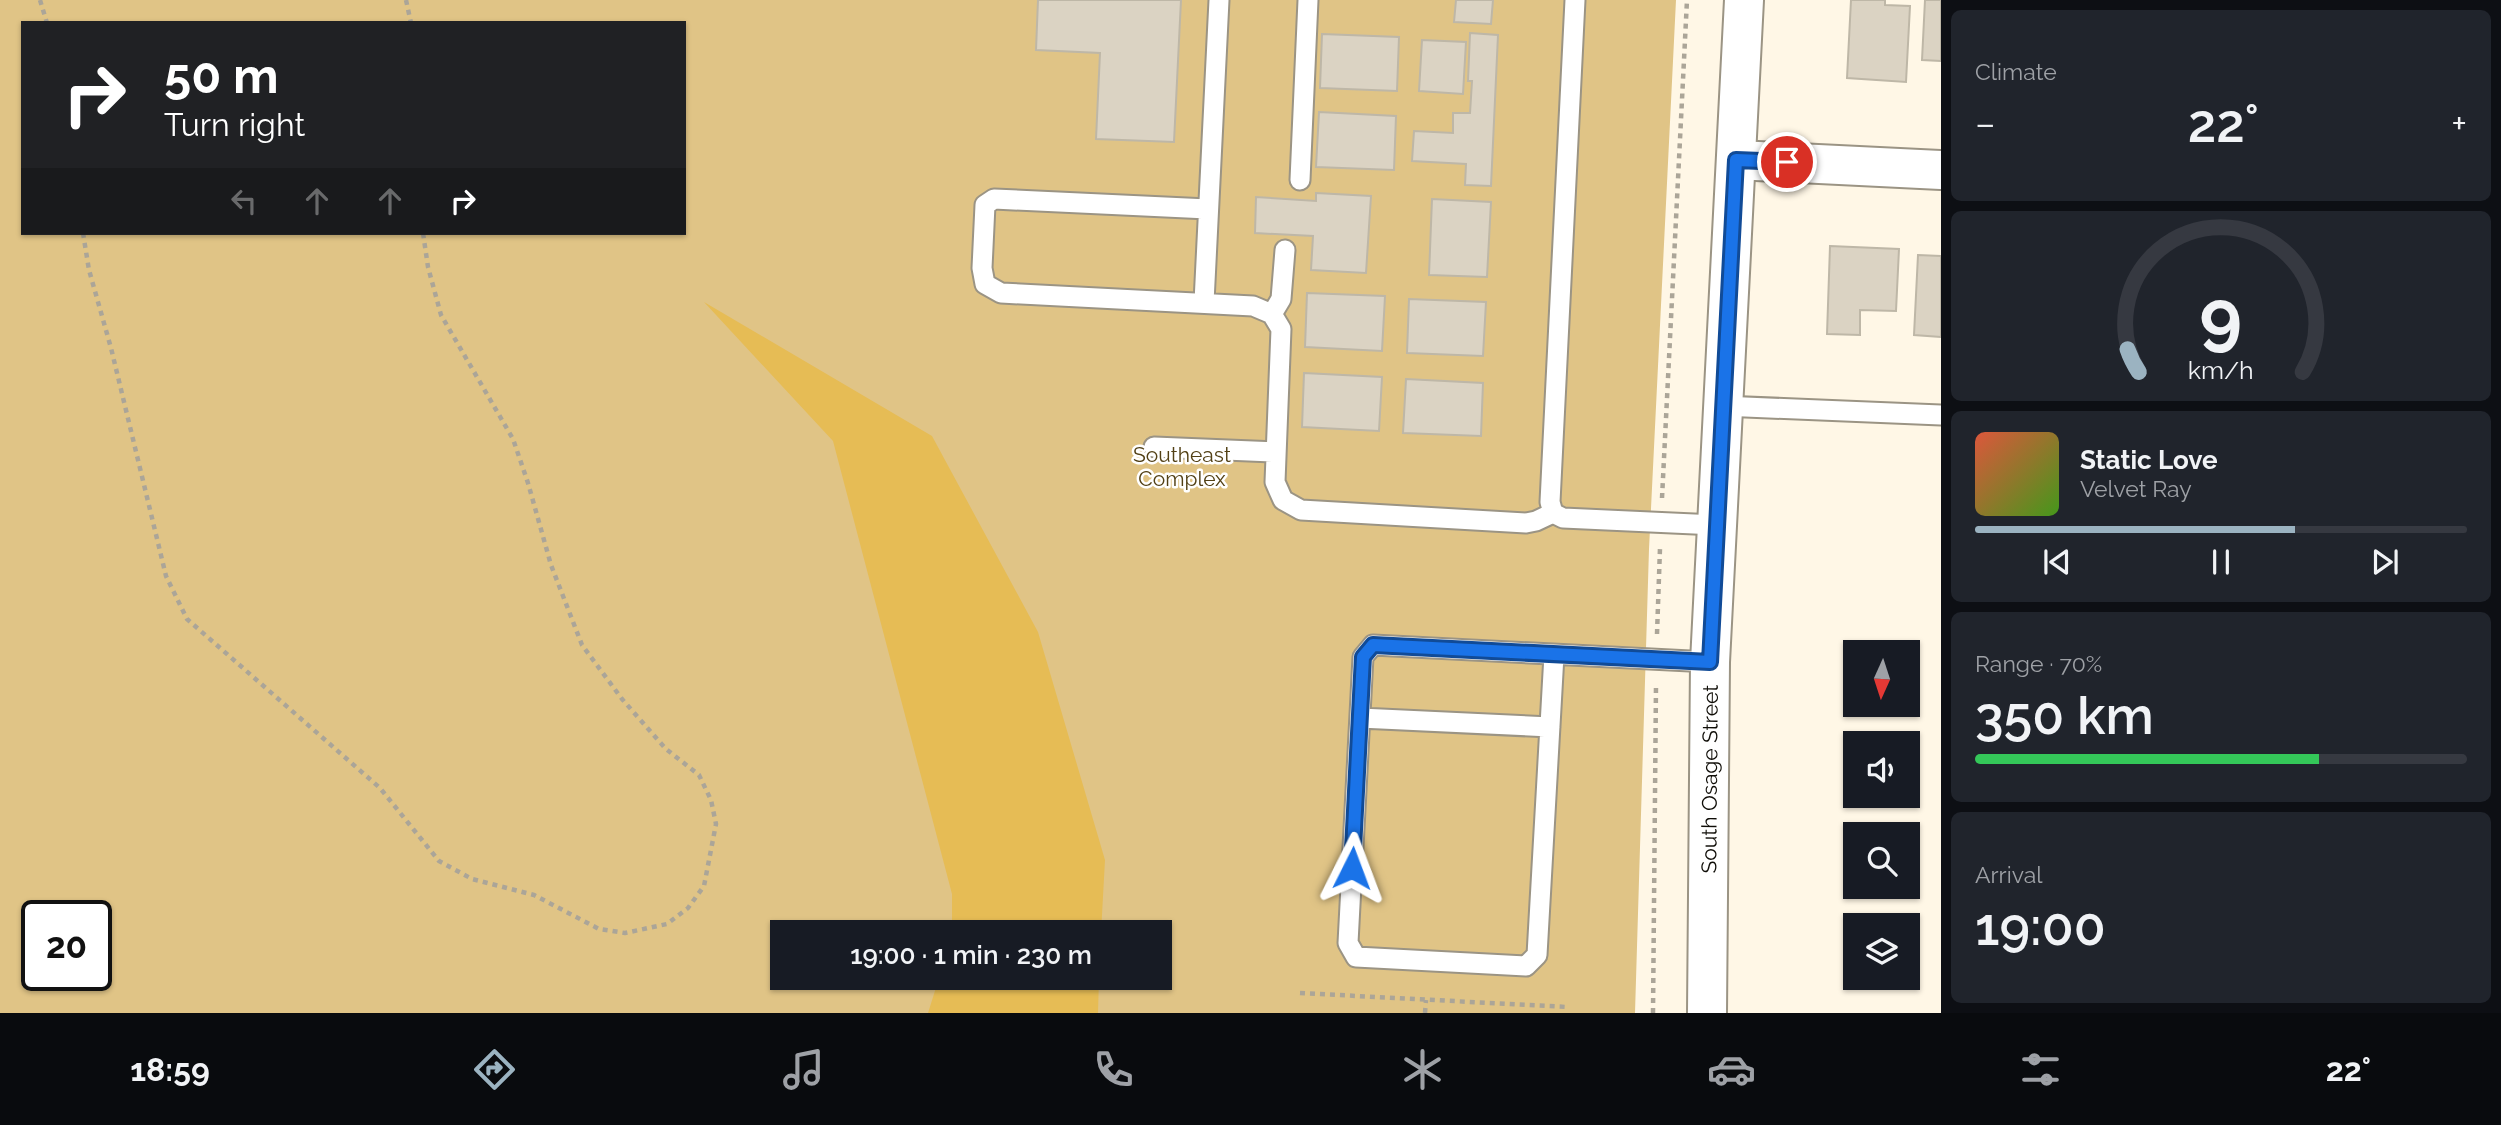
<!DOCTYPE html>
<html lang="en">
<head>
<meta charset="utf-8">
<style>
  :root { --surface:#171b24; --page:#20242c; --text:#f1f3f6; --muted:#9ea1a6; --line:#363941; --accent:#9bb3c1 }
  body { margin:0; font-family:Raleway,sans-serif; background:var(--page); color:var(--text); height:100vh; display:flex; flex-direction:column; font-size:26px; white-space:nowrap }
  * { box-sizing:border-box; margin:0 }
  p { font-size:23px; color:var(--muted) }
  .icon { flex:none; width:38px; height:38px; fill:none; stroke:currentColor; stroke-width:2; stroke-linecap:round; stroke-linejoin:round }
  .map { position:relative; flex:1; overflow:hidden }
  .side { display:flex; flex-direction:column; gap:10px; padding:10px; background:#0d0f14; width:560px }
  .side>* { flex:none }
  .hud { position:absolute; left:21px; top:21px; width:665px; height:214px; border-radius:0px; box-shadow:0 2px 5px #0004; background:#202124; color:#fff; overflow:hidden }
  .needle { width:46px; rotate:183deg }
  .buttons { position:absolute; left:1843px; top:640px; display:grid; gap:14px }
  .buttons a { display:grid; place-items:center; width:77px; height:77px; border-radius:0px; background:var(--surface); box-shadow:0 2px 5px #0004; font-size:35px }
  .speed { position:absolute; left:21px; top:900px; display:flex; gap:14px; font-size:35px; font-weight:700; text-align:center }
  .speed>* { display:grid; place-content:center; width:91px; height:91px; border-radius:50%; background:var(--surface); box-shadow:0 2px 5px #0004; line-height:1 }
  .speed .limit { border:4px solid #111; border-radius:10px; background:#fff; color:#111 }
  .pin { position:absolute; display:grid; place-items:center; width:60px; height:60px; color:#fff; margin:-30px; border:4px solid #fff; border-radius:50%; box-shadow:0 2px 7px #0007 }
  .me { position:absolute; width:77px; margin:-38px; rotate:3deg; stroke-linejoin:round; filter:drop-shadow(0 0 5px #0008) }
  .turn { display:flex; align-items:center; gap:24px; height:147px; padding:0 28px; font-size:32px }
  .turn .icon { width:91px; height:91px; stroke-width:2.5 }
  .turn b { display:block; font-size:49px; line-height:60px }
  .lanes { display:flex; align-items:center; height:66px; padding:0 28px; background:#0003; justify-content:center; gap:35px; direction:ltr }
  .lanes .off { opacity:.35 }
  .big { font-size:52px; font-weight:600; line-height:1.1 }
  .side .card { flex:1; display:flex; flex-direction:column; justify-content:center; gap:10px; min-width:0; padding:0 24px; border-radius:10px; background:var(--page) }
  .side .dial { align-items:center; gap:0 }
  .dial svg { height:182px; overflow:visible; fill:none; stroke:var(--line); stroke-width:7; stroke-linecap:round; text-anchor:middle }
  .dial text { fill:var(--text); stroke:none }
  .song { display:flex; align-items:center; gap:21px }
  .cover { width:84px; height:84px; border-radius:10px; background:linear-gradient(135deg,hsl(10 70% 55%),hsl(100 70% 35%)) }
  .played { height:7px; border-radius:4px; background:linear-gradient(90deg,var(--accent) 65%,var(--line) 65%) }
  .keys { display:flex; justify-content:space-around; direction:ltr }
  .heat { display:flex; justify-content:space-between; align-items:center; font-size:38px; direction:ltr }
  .charge { height:10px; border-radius:5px; background:linear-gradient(90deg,#34c759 70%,var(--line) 0) }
  .trip { position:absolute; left:770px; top:920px; width:402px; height:70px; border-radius:0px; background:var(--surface); box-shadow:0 2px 5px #0004; font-weight:600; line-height:70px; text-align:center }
  .dock { display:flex; height:112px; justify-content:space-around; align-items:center; background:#090b0e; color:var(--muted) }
  .dock .icon { width:49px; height:49px }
  .dock .active { color:var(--accent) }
  .dock b { font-size:32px; color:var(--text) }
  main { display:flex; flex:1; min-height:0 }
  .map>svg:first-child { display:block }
</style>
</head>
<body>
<main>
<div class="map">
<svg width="1941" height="1013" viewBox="0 0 1941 1013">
  <rect width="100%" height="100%" fill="#fff7e6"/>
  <path fill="#e0c486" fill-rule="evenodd" d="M0,0H1676L1649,549L1635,1013H0ZM23,23H684V233H23ZM37,915H96V975H37ZM782,933H1160V978H782Z"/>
  <path fill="#e6bc55" d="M704,302L932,436L1038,632L1105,860L1101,933H952V894L833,441Z
    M939,978H1099L1098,1013H928Z"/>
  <path fill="#dbd3c3" stroke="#beb7a7" stroke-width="2" d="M1038,0H1181L1174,142L1096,139L1100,53L1036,50Z
    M1456,0H1493L1491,24L1454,22Z
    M1851,0H1885V5L1910,6L1906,82L1847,78Z
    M1925,0H1941V61L1922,60Z
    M1470,33L1498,35L1491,186L1465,185L1466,164L1412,161L1414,131L1453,133V113H1470L1472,81H1468Z
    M1322,34L1399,37L1397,91L1320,88Z
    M1422,40L1466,42L1463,94L1419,91Z
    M1319,112L1396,116L1394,170L1316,167Z
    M1316,193L1371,196L1366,273L1311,270L1313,236L1255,233L1256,197L1316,201Z
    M1432,199L1491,202L1487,277L1429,275Z
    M1830,246L1899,249L1896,311L1860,310V335L1827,334Z
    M1918,255L1941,256V337L1914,335Z
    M1307,293L1385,296L1382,351L1305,347Z
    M1409,299L1486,302L1483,356L1407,353Z
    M1304,373L1382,377L1379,431L1302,427Z
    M1406,379L1483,383L1481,436L1403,433Z"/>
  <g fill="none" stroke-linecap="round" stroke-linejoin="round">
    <defs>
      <path id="service" d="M1575,0L1550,502L1553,513L1563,518L1716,525
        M1300,180L1308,0
        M1208,209L994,199L985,205L982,268L985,284L1001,293L1253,306L1272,314L1281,329L1275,482L1283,500L1301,510L1526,523L1536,521L1553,513
        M1204,302L1219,0
        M1272,314L1281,299L1285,250
        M1722,406L1941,415
        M1154,447L1275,452
        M1554,655L1537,955L1526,966L1356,957L1348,943L1363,657L1373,645L1710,662
        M1360,718L1550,727"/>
      <path id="minor" d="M1736,160L1941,170"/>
      <g id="secondary">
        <path id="s1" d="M1707,1013L1710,662L1744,0"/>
      </g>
    </defs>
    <use href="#service" stroke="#9b9484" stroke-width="23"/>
    <use href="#minor" stroke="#9b9484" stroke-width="42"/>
    <use href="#secondary" stroke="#9b9484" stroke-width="42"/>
    <path stroke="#aba598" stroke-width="4.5" stroke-dasharray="5 5" stroke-linecap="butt" d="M40,0L47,23
      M406,0L411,23
      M83,233L89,270L111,348L166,576L187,619L380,788L439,861L472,879L534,895L599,929L625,933L667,924L688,908L704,886L716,824L711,800L699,775L666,749L622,699L582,645L551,565L528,483L513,439L441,315L428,267L423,233
      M1662,498L1687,0
      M1657,634L1660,548
      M1300,993L1567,1007
      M1425,1013L1426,1000
      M1653,1013L1656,685"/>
    <use href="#service" stroke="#fff" stroke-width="19"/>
    <use href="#minor" stroke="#fff" stroke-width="38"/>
    <use href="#secondary" stroke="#fff" stroke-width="38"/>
  </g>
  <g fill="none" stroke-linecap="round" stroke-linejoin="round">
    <defs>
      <path id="route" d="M1352,868L1363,657L1373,645L1710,662L1736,160L1787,162"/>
    </defs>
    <use href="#route" stroke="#114b97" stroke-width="18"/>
    <use href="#route" stroke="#1a73e8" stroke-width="12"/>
  </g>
  <g text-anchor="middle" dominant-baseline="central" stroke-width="5" stroke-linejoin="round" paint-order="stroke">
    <g font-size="21" fill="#524015" stroke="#fff">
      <text x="1182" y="454">Southeast<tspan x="1182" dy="24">Complex</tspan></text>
    </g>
    <g font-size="21" fill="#0f0d07" stroke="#fff">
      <text stroke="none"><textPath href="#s1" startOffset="234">South Osage Street</textPath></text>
    </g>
  </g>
</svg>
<div class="buttons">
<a><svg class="needle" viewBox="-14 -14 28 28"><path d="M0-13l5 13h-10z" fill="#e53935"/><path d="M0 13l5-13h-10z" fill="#9ea1a6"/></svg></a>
<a><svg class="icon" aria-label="sound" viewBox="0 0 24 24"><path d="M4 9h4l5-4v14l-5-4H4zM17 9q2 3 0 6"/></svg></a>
<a><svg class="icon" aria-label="search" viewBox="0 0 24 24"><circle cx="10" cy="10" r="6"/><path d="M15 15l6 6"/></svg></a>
<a><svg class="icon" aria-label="layers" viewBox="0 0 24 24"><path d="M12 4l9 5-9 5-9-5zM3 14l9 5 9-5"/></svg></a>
</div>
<div class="speed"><div class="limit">20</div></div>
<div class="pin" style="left:1787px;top:162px;background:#d93025"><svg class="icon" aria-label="arrive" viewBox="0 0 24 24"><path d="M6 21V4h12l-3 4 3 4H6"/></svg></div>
<svg class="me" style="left:1352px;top:868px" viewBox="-20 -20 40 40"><path d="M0-17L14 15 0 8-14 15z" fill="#1a73e8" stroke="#fff" stroke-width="4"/></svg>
<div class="trip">19:00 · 1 min · 230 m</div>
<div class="hud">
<div class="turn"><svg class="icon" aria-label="right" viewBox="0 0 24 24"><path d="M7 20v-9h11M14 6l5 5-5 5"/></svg><div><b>50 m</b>Turn right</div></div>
<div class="lanes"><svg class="icon off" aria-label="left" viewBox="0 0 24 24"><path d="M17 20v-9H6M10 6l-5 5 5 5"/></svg><svg class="icon off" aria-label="ahead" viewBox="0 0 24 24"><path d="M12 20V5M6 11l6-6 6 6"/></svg><svg class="icon off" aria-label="ahead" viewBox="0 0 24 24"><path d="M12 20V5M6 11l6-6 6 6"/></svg><svg class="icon" aria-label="right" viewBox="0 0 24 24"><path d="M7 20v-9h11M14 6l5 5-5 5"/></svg></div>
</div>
</div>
<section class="side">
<div class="card"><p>Climate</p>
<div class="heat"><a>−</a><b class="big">22°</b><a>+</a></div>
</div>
<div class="card dial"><svg viewBox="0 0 100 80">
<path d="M14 69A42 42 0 1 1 86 69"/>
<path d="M14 69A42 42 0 0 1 9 59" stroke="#9bb3c1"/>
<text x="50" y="56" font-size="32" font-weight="700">9</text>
<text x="50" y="72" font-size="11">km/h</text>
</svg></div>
<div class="card">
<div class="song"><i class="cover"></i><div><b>Static Love</b><p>Velvet Ray</p></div></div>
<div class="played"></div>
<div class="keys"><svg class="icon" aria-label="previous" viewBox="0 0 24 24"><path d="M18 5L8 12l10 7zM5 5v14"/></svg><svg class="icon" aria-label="pause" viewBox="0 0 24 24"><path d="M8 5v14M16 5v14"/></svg><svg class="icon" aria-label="next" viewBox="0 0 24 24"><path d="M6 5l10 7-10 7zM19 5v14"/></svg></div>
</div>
<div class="card"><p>Range · 70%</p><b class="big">350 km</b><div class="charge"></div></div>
<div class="card"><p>Arrival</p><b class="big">19:00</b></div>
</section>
</main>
<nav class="dock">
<b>18:59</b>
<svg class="icon active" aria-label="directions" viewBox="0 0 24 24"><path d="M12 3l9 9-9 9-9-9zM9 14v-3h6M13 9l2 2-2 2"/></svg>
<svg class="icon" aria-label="music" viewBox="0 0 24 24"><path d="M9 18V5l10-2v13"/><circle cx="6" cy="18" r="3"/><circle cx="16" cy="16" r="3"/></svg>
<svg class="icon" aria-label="phone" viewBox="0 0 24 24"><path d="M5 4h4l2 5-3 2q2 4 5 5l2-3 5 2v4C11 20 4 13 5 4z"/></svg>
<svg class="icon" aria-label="climate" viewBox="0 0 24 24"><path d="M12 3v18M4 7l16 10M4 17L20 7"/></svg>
<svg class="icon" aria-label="car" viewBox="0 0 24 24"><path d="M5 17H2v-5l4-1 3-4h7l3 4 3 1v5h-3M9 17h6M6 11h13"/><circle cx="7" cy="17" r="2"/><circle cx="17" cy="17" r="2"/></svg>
<svg class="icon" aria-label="filters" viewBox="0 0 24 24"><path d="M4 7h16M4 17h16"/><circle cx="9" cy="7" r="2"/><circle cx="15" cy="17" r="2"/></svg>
<b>22°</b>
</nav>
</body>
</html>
